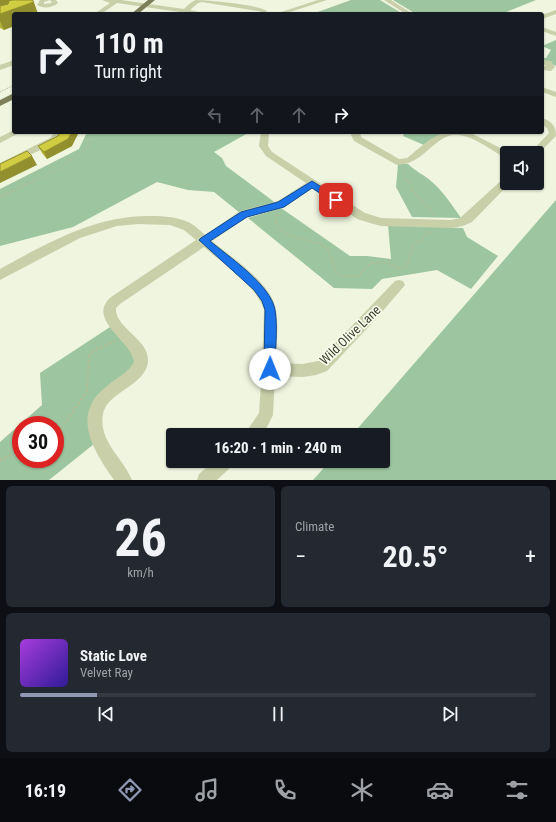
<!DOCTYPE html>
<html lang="en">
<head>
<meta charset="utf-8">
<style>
  :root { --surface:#171b24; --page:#242831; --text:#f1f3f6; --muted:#9ea1a6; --line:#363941; --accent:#9198b3 }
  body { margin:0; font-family:"Roboto Condensed",sans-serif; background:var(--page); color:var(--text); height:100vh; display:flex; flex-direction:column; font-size:15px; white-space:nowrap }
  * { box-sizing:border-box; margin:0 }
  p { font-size:13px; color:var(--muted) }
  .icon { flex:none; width:22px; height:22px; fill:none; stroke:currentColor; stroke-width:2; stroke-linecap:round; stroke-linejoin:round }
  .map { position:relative; height:480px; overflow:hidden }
  .sheet { display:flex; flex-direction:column; gap:6px; padding:6px; background:#0d0f14; flex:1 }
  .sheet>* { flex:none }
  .top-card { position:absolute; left:12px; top:12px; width:532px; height:122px; border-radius:4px; box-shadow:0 1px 3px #0004; background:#171b24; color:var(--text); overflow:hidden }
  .controls { position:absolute; left:500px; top:146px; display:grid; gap:8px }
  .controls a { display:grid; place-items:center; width:44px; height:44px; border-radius:4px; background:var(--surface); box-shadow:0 1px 3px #0004; font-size:20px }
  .speed { position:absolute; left:12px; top:416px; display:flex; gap:8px; font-size:20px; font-weight:700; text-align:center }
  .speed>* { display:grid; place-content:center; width:52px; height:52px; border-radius:50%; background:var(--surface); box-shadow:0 1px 3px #0004; line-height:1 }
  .speed .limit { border:6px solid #d22; background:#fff; color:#111 }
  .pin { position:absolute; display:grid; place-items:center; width:34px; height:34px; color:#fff; margin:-17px; border-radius:8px; box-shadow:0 2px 6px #0006 }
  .me { position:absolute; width:44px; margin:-22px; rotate:1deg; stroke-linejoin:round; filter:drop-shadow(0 0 3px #0008) }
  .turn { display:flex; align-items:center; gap:14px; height:84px; padding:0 16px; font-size:18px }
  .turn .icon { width:52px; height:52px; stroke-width:2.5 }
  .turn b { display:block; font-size:28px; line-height:34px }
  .lanes { display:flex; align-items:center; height:38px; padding:0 16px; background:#0003; justify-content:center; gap:20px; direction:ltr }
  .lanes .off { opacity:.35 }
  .big { font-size:30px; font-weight:700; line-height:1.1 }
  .sheet .tile { flex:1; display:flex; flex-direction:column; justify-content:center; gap:6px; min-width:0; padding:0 14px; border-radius:6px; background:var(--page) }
  .sheet .dial { align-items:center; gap:0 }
  .dial b { font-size:52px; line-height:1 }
  .song { display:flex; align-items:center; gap:12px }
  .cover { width:48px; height:48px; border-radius:6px; background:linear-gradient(135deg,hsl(280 70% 55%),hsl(250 70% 35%)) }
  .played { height:4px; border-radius:2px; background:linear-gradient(90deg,var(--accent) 15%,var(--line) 15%) }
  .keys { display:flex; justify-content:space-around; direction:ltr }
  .heat { display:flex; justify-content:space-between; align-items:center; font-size:22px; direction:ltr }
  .sheet .tiles { flex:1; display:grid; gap:6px; grid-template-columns:1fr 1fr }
  .tile:last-child { grid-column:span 2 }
  .trip { position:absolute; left:166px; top:428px; width:224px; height:40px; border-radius:4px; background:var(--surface); box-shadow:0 1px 3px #0004; font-weight:700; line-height:40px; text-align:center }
  .tab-bar { display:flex; height:64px; justify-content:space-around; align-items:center; background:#090b0e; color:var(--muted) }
  .tab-bar .icon { width:28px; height:28px }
  .tab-bar .on { color:var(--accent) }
  .tab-bar b { font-size:18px; color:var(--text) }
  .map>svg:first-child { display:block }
</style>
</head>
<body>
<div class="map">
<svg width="556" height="480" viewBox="0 0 556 480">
  <rect width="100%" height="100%" fill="#eff5df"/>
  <path fill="#9dc6a0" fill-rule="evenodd" d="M351,0H380L403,14H312Z
    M393,0H536L501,14H416Z
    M556,40V66L542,59V58H546L551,50L542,46Z
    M87,132H250L214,152L222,158L226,166L277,204L240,213L214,192L188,190L157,182L73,227L0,246V189L79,149Z
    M405,132H445L424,145L403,136Z
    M398,164H408C415,171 424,175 431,181C443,191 452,205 461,218L412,217L396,187Z
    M556,200V480H313L330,461H383V435H352Z
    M281,208L350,256H367L391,259L388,225L463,228L467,237L498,256L471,289L437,270L382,279L372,289L334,288L248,218Z
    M110,327L130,350L136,365L105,390L94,444L49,480H0V442L42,405L40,373ZM21,425H55V459H21Z"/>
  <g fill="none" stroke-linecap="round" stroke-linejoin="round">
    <path stroke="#b4bb93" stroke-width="1" stroke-dasharray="1 1" stroke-linecap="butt" d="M315,14L356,0
      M0,92L14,85
      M404,168L405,173L403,177L408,181
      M34,181L56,171L88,147L93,132"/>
    <path stroke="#b4bb93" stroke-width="1.5" stroke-dasharray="2 2" stroke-linecap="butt" d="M407,180L411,184V190C418,195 417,196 422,202C427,209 431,206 434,216
      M0,197L36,180
      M277,214L276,224C285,238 300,237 313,242C319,243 323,246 328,249L336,273L341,276H359C371,257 383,260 401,269L407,266L414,243L420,242L425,235L431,232"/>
    <path stroke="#b4bb93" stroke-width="2" stroke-dasharray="2.5 2.5" stroke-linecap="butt" d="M55,437L87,391L89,356L93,351L115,341
      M0,460L21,451"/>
    <path fill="#c8cfa9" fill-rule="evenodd" d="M40,0H50L44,2V4L52,3L50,0H56L58,3C52,8 43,9 37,5Z
      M102,0H121L184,9C187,6 192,1 196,0C207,0 260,5 267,11L265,14H259L261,12L258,11L202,2L198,3L190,10L207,14H179L180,12L117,3L101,14H94L110,3Z
      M318,0H327L284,14H275Z
      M384,0H391L413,14H406Z
      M556,10V14L542,19V15Z
      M542,27L556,32V36L542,31Z
      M14,60V65L0,70V65Z
      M542,60L551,61L555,67L551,71L542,70V66H547L542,64Z
      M542,87L556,92V97L542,92Z
      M542,118C552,121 556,126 556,136L537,155V153H530L549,133L547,128L542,125Z
      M14,130V132H21L0,143V137Z
      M55,132H64L56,142L0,170V163L50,138Z
      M261,132H269L268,146L272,152L365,213L381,218L451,220L460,218L504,178L507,177V183H510L472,222L463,226L451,228L381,226L370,223L357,219L313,188L285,207L247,217L212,241C232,258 272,283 276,310C279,327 276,346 276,363L303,364L318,361L395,281L399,280L403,281L405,285L375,320L327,371L316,375L303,377L275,376L273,415L263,435H244L259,413L262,369L264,310C257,286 222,263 204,247L120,304L116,308C114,328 150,339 148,362C145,386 107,392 103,414C98,441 123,458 132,480H114C93,450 70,414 107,386C116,378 130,372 134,361C130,340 86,319 111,297L196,240L184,230L170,225L138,224L117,226L80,238L0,280V269C47,243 96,215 151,216C164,216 179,217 190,223C196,226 200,231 205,235L240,211L278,201L306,183L266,156L259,146Z
      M352,132H360L361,137L399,159L407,158L429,140L444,132H469L510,153H507V158L504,157C491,150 475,137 459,135C436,132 424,165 397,165L354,141L351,135Z
      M214,461H233L231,467L217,480H197L199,474Z"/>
    <path fill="#7c7f59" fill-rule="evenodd" d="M148,0H155L138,14H131Z
      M14,93V99L0,106V100Z"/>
  </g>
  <path fill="#b3b039" d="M0,0H33L38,14H14V26L4,30L0,28Z
    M38,146H72L47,159L42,153Z"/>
  <path fill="#92902e" d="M0,0H33L38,14H14V26L4,30L0,21Z
    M72,132H79L72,146L47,159L44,152Z
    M32,156L37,165L0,183V172Z"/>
  <path fill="#d0cd42" stroke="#92902e" d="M12,0H32L34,2L0,14V6L8,4L9,1Z
    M60,132H72L68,139L44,152L38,146L58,136Z
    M27,151L32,156L0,172V164Z"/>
  <path fill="#1a73e8" stroke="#114b97" d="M312,181L339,198L340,200L339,202H333L312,188L284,207L247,217L210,241C229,257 271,285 275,310C278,326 275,352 275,369L274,373L270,374L265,373L264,369L265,310L262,301L254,290L199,240L201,238L241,212L278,202Z"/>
  <g text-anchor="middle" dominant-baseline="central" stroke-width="3.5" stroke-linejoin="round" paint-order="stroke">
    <g font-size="13" fill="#3b3c2a" stroke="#f7fcec">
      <text transform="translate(350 335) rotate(-44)">Wild Olive Lane</text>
    </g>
  </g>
</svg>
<div class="controls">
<a><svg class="icon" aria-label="sound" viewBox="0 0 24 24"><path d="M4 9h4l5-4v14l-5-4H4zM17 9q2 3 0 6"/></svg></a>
</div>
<div class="speed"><div class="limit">30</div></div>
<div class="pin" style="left:336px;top:200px;background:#d93025"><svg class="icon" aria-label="arrive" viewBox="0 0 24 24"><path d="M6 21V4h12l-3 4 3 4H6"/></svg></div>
<svg class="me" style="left:270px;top:369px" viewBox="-20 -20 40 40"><circle r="19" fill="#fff"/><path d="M0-13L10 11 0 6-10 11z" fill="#1a73e8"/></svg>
<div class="trip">16:20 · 1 min · 240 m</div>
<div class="top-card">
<div class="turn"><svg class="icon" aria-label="right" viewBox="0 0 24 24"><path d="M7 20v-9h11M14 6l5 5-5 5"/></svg><div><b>110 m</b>Turn right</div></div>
<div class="lanes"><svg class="icon off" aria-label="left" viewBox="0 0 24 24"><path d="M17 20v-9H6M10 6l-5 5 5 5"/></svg><svg class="icon off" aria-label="ahead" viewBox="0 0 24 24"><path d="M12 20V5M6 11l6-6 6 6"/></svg><svg class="icon off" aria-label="ahead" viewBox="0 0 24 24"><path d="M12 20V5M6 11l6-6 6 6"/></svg><svg class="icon" aria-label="right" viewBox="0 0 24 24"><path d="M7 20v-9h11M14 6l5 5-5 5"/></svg></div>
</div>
</div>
<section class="sheet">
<div class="tiles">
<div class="tile dial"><b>26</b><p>km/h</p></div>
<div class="tile"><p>Climate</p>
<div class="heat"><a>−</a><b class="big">20.5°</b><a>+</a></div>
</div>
<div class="tile">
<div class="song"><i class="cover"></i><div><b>Static Love</b><p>Velvet Ray</p></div></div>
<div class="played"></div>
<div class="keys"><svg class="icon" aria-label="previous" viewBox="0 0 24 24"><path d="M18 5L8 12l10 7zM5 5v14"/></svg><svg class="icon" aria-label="pause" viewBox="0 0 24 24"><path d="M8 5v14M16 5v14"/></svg><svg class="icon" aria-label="next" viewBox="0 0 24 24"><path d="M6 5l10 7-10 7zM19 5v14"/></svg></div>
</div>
</div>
</section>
<nav class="tab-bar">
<b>16:19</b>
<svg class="icon on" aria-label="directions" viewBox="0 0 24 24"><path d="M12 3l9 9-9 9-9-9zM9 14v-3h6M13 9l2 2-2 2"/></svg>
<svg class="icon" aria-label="music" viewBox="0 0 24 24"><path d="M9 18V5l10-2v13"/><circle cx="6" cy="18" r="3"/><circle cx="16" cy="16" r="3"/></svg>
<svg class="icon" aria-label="phone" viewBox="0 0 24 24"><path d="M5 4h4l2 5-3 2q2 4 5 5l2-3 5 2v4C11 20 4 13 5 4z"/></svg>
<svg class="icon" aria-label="climate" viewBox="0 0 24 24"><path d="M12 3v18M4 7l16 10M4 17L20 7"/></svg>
<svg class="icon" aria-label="car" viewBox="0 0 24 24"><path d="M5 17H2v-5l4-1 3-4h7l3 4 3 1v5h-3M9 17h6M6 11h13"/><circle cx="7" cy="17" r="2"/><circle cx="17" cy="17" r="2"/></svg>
<svg class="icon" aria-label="filters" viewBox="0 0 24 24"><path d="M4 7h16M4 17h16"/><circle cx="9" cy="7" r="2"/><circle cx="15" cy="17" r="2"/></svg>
</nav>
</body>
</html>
